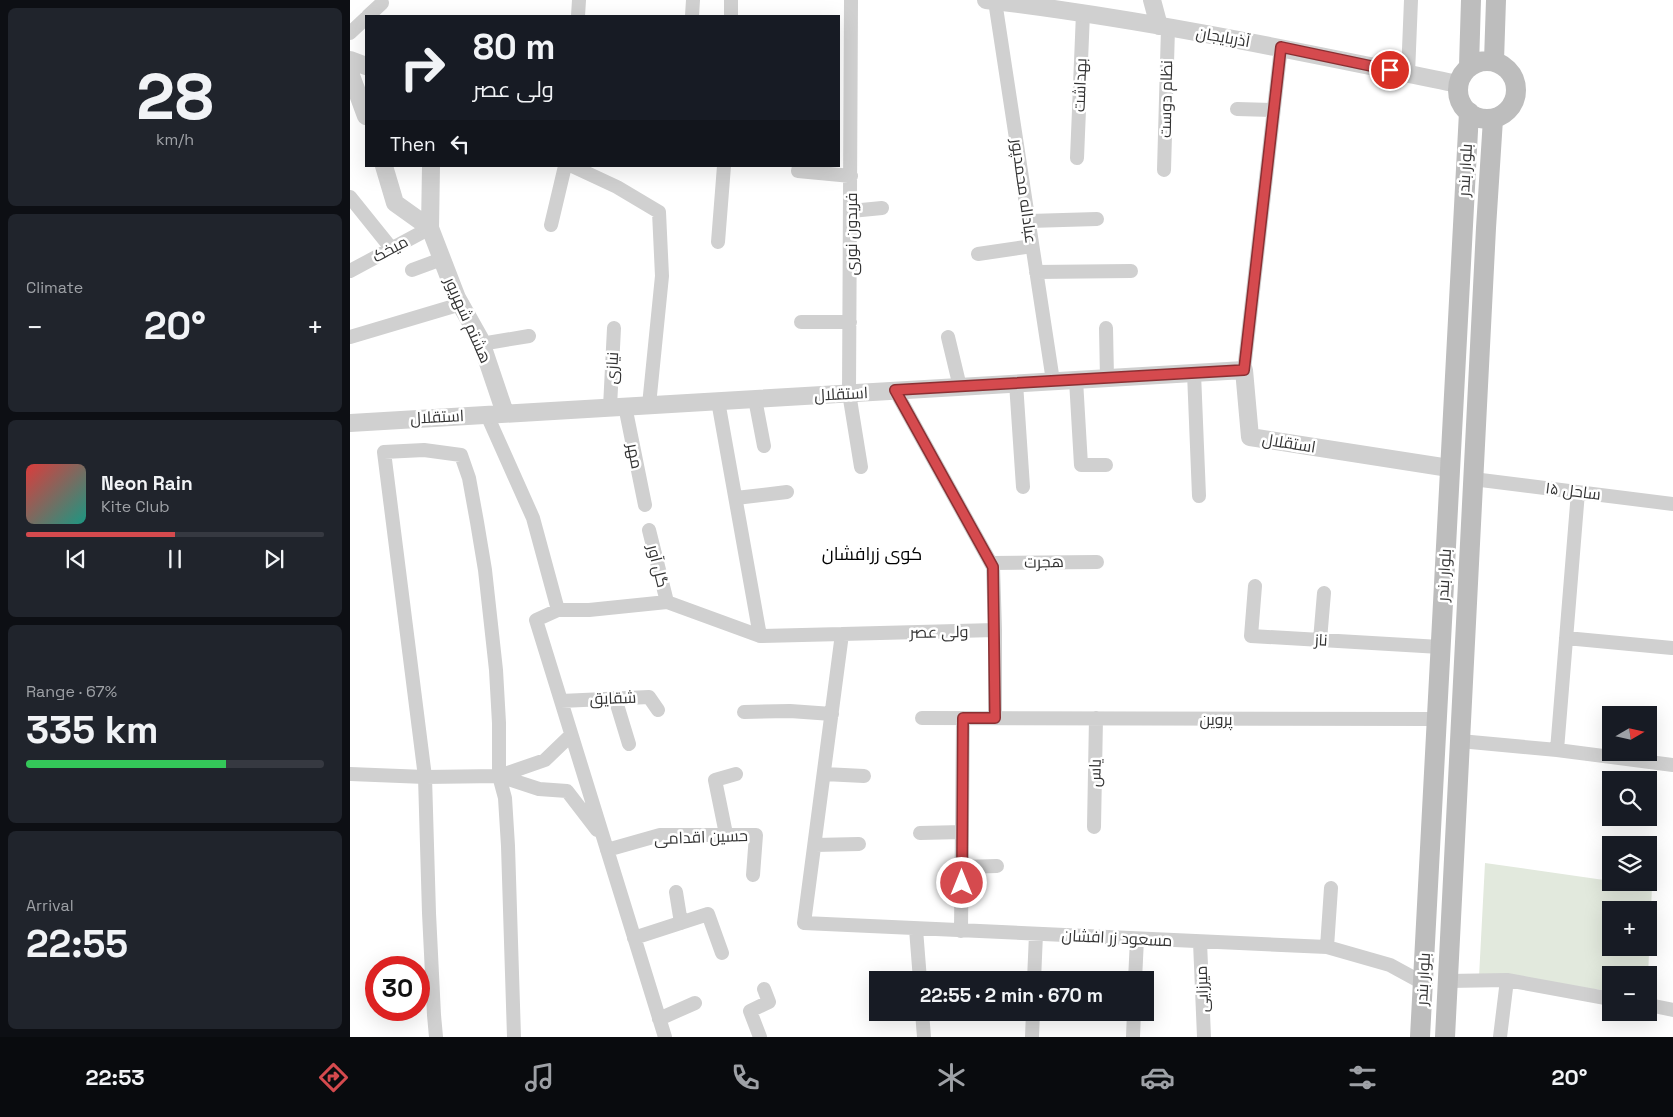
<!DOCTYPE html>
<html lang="en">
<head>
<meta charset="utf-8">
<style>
  :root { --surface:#171b24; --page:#20242c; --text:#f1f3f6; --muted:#9ea1a6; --line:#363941; --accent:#d54a4e }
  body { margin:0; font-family:"Space Grotesk",Cairo,sans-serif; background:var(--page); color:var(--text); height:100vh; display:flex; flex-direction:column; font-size:19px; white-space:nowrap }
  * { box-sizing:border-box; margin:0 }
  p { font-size:16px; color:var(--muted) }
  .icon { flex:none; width:28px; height:28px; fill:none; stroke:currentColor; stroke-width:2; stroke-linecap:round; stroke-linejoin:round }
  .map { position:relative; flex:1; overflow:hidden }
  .sheet { display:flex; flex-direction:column; gap:8px; padding:8px; background:#0d0f14; width:350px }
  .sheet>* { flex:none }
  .banner { position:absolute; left:15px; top:15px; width:475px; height:152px; border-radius:0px; box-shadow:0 5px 20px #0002; background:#171b24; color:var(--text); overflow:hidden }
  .needle { width:32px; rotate:81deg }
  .tools { position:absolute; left:1252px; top:706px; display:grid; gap:10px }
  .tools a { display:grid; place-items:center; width:55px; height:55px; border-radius:0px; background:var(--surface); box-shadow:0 5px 20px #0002; font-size:25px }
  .speed { position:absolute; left:15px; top:956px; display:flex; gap:10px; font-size:25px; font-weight:700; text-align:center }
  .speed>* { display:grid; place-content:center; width:65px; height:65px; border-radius:50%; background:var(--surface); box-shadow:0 5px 20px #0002; line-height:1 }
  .speed .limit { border:8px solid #d22; background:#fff; color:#111 }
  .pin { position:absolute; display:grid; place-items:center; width:42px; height:42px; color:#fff; margin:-21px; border:2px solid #fff; border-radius:50%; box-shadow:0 1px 5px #0007 }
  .me { position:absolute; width:55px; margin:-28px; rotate:0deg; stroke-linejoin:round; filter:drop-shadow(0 0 4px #0008) }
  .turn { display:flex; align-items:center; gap:18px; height:105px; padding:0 25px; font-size:22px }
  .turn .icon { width:65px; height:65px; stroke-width:2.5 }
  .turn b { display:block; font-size:35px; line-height:42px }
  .then { display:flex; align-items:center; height:48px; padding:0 25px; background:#0003; gap:10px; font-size:19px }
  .big { font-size:38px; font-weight:700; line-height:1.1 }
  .sheet .tile { flex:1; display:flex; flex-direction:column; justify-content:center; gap:8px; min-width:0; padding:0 18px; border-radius:8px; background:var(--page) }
  .sheet .dial { align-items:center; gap:0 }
  .dial b { font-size:65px; line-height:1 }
  .song { display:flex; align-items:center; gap:15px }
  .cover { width:60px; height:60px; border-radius:8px; background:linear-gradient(135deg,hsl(0 70% 55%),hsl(170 70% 35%)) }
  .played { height:5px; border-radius:2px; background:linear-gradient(90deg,var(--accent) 50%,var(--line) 50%) }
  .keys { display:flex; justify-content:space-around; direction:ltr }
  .heat { display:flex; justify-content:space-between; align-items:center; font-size:28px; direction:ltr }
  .charge { height:8px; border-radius:4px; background:linear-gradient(90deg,#34c759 67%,var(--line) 0) }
  .trip { position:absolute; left:519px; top:971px; width:285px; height:50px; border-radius:0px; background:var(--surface); box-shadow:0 5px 20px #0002; font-weight:700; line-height:50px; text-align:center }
  .menu { display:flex; height:80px; justify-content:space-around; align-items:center; background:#090b0e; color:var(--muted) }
  .menu .icon { width:35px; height:35px }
  .menu .current { color:var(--accent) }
  .menu b { font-size:22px; color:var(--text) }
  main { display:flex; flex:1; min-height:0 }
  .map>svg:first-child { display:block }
</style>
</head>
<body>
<main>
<section class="sheet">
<div class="tile dial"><b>28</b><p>km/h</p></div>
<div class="tile"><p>Climate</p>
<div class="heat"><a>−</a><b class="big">20°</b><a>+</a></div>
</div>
<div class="tile">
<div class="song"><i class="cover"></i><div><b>Neon Rain</b><p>Kite Club</p></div></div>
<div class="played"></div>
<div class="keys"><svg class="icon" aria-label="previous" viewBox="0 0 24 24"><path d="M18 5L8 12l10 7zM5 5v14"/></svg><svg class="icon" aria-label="pause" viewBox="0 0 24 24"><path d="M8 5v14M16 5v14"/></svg><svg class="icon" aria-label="next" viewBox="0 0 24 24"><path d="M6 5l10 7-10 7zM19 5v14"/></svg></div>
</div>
<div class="tile"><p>Range · 67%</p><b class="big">335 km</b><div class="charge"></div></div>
<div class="tile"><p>Arrival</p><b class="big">22:55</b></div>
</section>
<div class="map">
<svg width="1323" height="1037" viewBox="0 0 1323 1037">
  <rect width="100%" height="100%" fill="#fff"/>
  <path fill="#e2e9dd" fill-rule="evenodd" d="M1135,863L1261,881V882L1302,887L1298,975H1261V991L1129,977ZM1261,910H1299V948H1261Z"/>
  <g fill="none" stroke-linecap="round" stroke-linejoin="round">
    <path stroke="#d0d0d0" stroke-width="14" d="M501,0L499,393L511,467
      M645,1L703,381
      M18,16L32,3
      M228,16L229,0
      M342,16L343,0
      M381,16V0
      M0,33L16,18
      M1058,74L1061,0
      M887,109L923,110
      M727,158L733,13
      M222,166L267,187L309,212L312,276L299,405
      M449,166L448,171L501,176
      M814,170L818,28
      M0,197L41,248
      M501,211L532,208
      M679,221L747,219
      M201,225L215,166
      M368,242L374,166
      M628,254L682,246
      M62,270L92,259
      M0,271L80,228
      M686,272L781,271
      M451,322H500
      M756,328L757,378
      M0,337L111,304
      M598,337L610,387
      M131,344L179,336
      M894,370L931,47
      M844,373L849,496
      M726,380L731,465H756
      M666,383L673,487
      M545,390L643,567L645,630
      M405,399L414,446
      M368,401L410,636
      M275,406L295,505
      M260,407L264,328
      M137,415L183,518L208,610L186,620L315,1037
      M1123,479L1323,504
      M386,498L437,492
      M299,530L317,602
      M641,563L747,562
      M905,586L901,636L1090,647
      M208,610H239L317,602L410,636L492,634
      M1216,638L1322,648
      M970,640L974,593
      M265,698L279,744
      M211,701L299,697L308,710
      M394,712L440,711L482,714
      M572,718L1087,719
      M645,718V630L492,634L454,923L977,947L1040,965L1073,983
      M221,735L195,760L149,776L189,789L217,791L247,830
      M1110,741L1207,750L1323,765
      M1207,750L1228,492
      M0,774L75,777L34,452L74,450L111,455L119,478L127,522L135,570L146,670L149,723V776L155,798L158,846L164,1037
      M474,774L514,776
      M744,827L746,718
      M570,833L612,832
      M376,834L365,780L386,774
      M465,845L509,844
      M257,850L310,835H406L403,875
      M612,867L647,866
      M326,892L331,923
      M566,929L570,980
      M611,931L613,718
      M284,938L358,914L372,953
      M850,942L854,1037
      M977,947L981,888
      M684,980L686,934
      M785,980L787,939
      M1098,981L1157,980L1261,999
      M1299,1005L1323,1010
      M572,1012L574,1037
      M309,1019L345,1003
      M86,1037L84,1015L79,913L75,777L149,776
      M410,1037L400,1011L419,1002L414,989
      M682,1037L683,1012
      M783,1037L784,1012
      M1150,1037L1157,980"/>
    <path stroke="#d0d0d0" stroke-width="18" d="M636,0C795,19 952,52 1108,84
      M802,0L809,26
      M0,60L16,66
      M0,73L16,116
      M34,166L45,203L80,228
      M81,166L80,228L107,298L130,339L155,413
      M0,423L894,370L900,437L1099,468"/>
    <path stroke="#bdbdbd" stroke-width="20" d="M1144,61L1146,0
      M1108 90a29 29 0 1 1 58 0a29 29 0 1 1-58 0Z
      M1119,66L1121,0
      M1070,1037L1119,112
      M1095,1037L1136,228L1143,119"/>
  </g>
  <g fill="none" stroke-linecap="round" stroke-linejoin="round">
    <defs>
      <path id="route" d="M612,883L613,718H645L643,567L545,390L894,370L931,47L1040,70"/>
    </defs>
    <use href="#route" stroke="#8a3033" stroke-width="12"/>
    <use href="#route" stroke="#d54a4e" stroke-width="9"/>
  </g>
  <g text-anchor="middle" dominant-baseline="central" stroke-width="5" stroke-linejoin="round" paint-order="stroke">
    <g font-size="16" fill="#333" stroke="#fff">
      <text transform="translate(873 37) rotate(10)">آذربایجان</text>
      <text transform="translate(730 85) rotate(-88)">بهداشت</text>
      <text transform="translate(816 99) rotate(-89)">نظام دوست</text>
      <text transform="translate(1115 170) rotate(-87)">بلوار بندر</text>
      <text transform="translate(674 191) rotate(82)">عباداله محمدپور</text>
      <text transform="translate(501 234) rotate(-90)">فریدون نوری</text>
      <text transform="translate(40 249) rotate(-28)">میخک</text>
      <text transform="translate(118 320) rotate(66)">هشتم شهریور</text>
      <text transform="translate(262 368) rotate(-87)">نیازی</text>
      <text transform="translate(491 394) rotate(-3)">استقلال</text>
      <text transform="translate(87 417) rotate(-3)">استقلال</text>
      <text transform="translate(939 443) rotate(9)">استقلال</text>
      <text transform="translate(285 456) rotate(79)">مهر</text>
      <text transform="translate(1223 491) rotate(7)">ساحل ۱۵</text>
      <text transform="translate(694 562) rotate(-1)">هجرت</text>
      <text transform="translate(308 566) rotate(76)">گل آور</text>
      <text transform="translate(1094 575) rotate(-87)">بلوار بندر</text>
      <text transform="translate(589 632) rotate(-1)">ولی عصر</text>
      <text transform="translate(971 640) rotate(3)">ناز</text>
      <text transform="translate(263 698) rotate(-2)">شقایق</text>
      <text x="866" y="719">پروین</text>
      <text transform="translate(745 773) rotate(-89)">یاس</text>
      <text transform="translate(351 837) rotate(-2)">حسین اقدامی</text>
      <text transform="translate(767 938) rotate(3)">مسعود زر افشان</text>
      <text transform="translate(1073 979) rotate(-87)">بلوار بندر</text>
      <text transform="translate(852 989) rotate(-92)">میرزایی</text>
    </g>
    <g font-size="18" fill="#000" stroke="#fff">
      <text x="522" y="553">کوی زرافشان</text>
    </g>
  </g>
</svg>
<div class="tools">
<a><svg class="needle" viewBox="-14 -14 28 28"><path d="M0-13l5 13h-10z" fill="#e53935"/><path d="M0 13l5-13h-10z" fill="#9ea1a6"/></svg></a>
<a><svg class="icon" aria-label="search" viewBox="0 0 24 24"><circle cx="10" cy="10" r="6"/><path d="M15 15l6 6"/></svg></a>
<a><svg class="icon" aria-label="layers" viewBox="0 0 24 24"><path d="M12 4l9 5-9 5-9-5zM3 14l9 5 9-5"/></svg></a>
<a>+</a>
<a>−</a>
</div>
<div class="speed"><div class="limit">30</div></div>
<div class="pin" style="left:1040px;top:70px;background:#d93025"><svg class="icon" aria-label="arrive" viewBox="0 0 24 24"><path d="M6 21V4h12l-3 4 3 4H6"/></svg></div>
<svg class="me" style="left:612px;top:883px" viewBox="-20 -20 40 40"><circle r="17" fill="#d54a4e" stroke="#fff" stroke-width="3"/><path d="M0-11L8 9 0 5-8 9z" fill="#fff"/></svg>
<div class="trip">22:55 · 2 min · 670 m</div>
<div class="banner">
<div class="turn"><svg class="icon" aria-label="right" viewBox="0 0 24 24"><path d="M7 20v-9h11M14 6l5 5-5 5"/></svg><div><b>80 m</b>ولی عصر</div></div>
<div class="then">Then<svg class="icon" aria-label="left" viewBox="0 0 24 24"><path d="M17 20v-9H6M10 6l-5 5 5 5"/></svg></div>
</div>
</div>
</main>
<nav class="menu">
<b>22:53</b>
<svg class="icon current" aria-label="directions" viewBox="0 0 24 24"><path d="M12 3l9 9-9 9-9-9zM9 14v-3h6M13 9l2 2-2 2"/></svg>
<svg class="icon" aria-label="music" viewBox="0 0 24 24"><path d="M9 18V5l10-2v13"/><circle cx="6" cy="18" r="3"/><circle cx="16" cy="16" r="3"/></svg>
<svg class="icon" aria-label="phone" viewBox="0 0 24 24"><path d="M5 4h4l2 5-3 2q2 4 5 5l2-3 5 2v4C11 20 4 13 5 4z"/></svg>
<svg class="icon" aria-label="climate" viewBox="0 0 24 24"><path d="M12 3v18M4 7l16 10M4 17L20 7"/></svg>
<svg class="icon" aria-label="car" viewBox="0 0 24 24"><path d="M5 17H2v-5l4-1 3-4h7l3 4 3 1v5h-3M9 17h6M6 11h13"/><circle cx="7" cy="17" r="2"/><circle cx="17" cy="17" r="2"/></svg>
<svg class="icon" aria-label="filters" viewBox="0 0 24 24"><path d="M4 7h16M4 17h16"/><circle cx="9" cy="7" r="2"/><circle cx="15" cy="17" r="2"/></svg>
<b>20°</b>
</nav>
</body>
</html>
